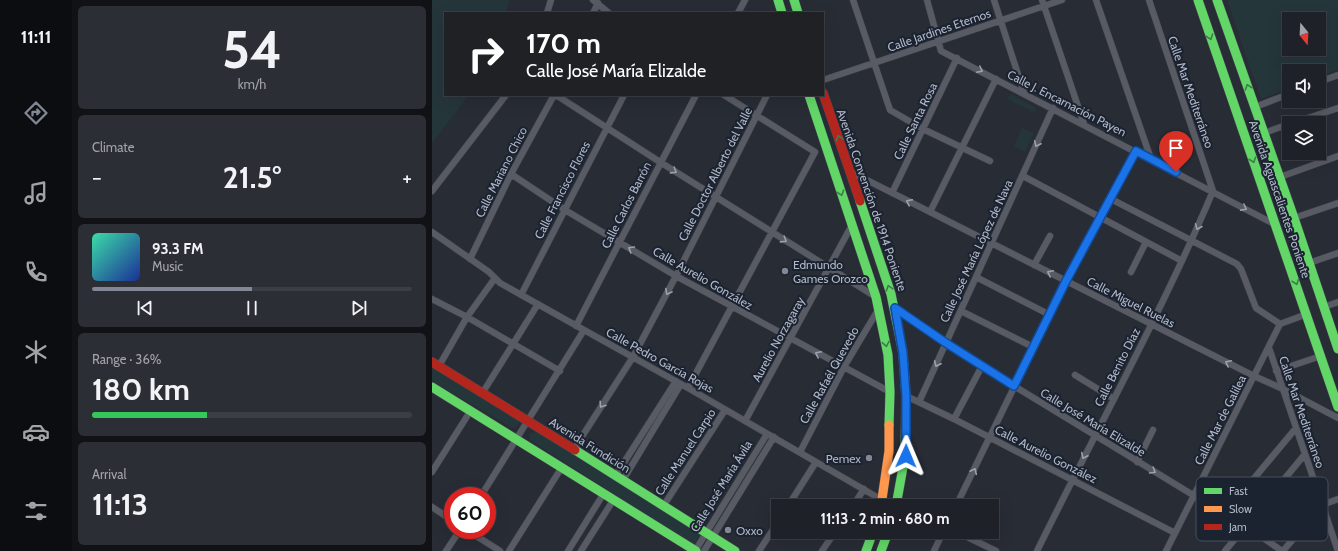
<!DOCTYPE html>
<html lang="en">
<head>
<meta charset="utf-8">
<style>
  :root { --surface:#1e2128; --page:#2b2e34; --text:#f1f3f6; --muted:#a1a3a8; --line:#3c3e45; --accent:#818794 }
  body { margin:0; font-family:Cabin,sans-serif; background:var(--page); color:var(--text); height:100vh; display:flex; flex-direction:column; font-size:15px; white-space:nowrap }
  * { box-sizing:border-box; margin:0 }
  p { font-size:13px; color:var(--muted) }
  .icon { flex:none; width:22px; height:22px; fill:none; stroke:currentColor; stroke-width:2; stroke-linecap:round; stroke-linejoin:round }
  .map { position:relative; flex:1; overflow:hidden }
  .sheet { display:flex; flex-direction:column; gap:6px; padding:6px; background:#101216; width:360px }
  .sheet>* { flex:none }
  .banner { position:absolute; left:12px; top:12px; width:380px; height:84px; border-radius:0px; box-shadow:0 4px 16px #0002,0 0 0 1px var(--line); background:#202124; color:#fff; overflow:hidden }
  .needle { width:26px; rotate:162deg }
  .buttons { position:absolute; left:850px; top:12px; display:grid; gap:8px }
  .buttons a { display:grid; place-items:center; width:44px; height:44px; border-radius:0px; background:var(--surface); box-shadow:0 4px 16px #0002,0 0 0 1px var(--line); font-size:20px }
  .speed { position:absolute; left:12px; top:487px; display:flex; gap:8px; font-size:20px; font-weight:700; text-align:center }
  .speed>* { display:grid; place-content:center; width:52px; height:52px; border-radius:50%; background:var(--surface); box-shadow:0 4px 16px #0002,0 0 0 1px var(--line); line-height:1 }
  .speed .limit { border:6px solid #d22; background:#fff; color:#111 }
  .pin { position:absolute; display:grid; place-items:center; width:34px; height:34px; color:#fff; margin:-41px -17px; border-radius:50% 50% 50% 0; rotate:-45deg; box-shadow:0 0 4px #0007 }
  .pin .icon { rotate:45deg }
  .me { position:absolute; width:44px; margin:-22px; rotate:1deg; stroke-linejoin:round; filter:drop-shadow(0 0 3px #0008) }
  .turn { display:flex; align-items:center; gap:14px; height:84px; padding:0 16px; font-size:18px }
  .turn .icon { width:52px; height:52px; stroke-width:2.5 }
  .turn b { display:block; font-size:28px; line-height:34px }
  .big { font-size:30px; font-weight:700; line-height:1.1 }
  .sheet .tile { flex:1; display:flex; flex-direction:column; justify-content:center; gap:6px; min-width:0; padding:0 14px; border-radius:6px; background:var(--page) }
  .sheet .dial { align-items:center; gap:0 }
  .dial b { font-size:52px; line-height:1 }
  .song { display:flex; align-items:center; gap:12px }
  .cover { width:48px; height:48px; border-radius:6px; background:linear-gradient(135deg,hsl(160 70% 55%),hsl(230 70% 35%)) }
  .played { height:4px; border-radius:2px; background:linear-gradient(90deg,var(--accent) 50%,var(--line) 50%) }
  .keys { display:flex; justify-content:space-around; direction:ltr }
  .heat { display:flex; justify-content:space-between; align-items:center; font-size:22px; direction:ltr }
  .charge { height:6px; border-radius:3px; background:linear-gradient(90deg,#34c759 36%,var(--line) 0) }
  .trip { position:absolute; left:339px; top:499px; width:228px; height:40px; border-radius:0px; background:var(--surface); box-shadow:0 4px 16px #0002,0 0 0 1px var(--line); font-weight:700; line-height:40px; text-align:center }
  main { display:flex; flex:1; min-height:0 }
  .dock { display:flex; flex-direction:column; width:72px; justify-content:space-around; align-items:center; background:#0c0d10; color:var(--muted) }
  .dock .icon { width:28px; height:28px }
  .dock .on { color:var(--accent) }
  .dock b { font-size:18px; color:var(--text) }
  .map>svg:first-child { display:block }
</style>
</head>
<body>
<main>
<nav class="dock">
<b>11:11</b>
<svg class="icon on" aria-label="directions" viewBox="0 0 24 24"><path d="M12 3l9 9-9 9-9-9zM9 14v-3h6M13 9l2 2-2 2"/></svg>
<svg class="icon" aria-label="music" viewBox="0 0 24 24"><path d="M9 18V5l10-2v13"/><circle cx="6" cy="18" r="3"/><circle cx="16" cy="16" r="3"/></svg>
<svg class="icon" aria-label="phone" viewBox="0 0 24 24"><path d="M5 4h4l2 5-3 2q2 4 5 5l2-3 5 2v4C11 20 4 13 5 4z"/></svg>
<svg class="icon" aria-label="climate" viewBox="0 0 24 24"><path d="M12 3v18M4 7l16 10M4 17L20 7"/></svg>
<svg class="icon" aria-label="car" viewBox="0 0 24 24"><path d="M5 17H2v-5l4-1 3-4h7l3 4 3 1v5h-3M9 17h6M6 11h13"/><circle cx="7" cy="17" r="2"/><circle cx="17" cy="17" r="2"/></svg>
<svg class="icon" aria-label="filters" viewBox="0 0 24 24"><path d="M4 7h16M4 17h16"/><circle cx="9" cy="7" r="2"/><circle cx="15" cy="17" r="2"/></svg>
</nav>
<section class="sheet">
<div class="tile dial"><b>54</b><p>km/h</p></div>
<div class="tile"><p>Climate</p>
<div class="heat"><a>−</a><b class="big">21.5°</b><a>+</a></div>
</div>
<div class="tile">
<div class="song"><i class="cover"></i><div><b>93.3 FM</b><p>Music</p></div></div>
<div class="played"></div>
<div class="keys"><svg class="icon" aria-label="previous" viewBox="0 0 24 24"><path d="M18 5L8 12l10 7zM5 5v14"/></svg><svg class="icon" aria-label="pause" viewBox="0 0 24 24"><path d="M8 5v14M16 5v14"/></svg><svg class="icon" aria-label="next" viewBox="0 0 24 24"><path d="M6 5l10 7-10 7zM19 5v14"/></svg></div>
</div>
<div class="tile"><p>Range · 36%</p><b class="big">180 km</b><div class="charge"></div></div>
<div class="tile"><p>Arrival</p><b class="big">11:13</b></div>
</section>
<div class="map">
<svg width="906" height="551" viewBox="0 0 906 551">
  <rect width="100%" height="100%" fill="#282c35"/>
  <path fill="#25363b" fill-rule="evenodd" d="M0,0H77L74,13H13V95H37L0,143Z
    M795,0H906V69L887,77V71H857V88L829,99ZM857,19H887V49H857Z
    M579,94L604,108L602,112L575,99Z
    M590,128L602,133L593,152L582,146Z
    M0,367L86,420L87,423L84,428H80L0,381Z
    M104,431L269,534L262,545L98,440L97,434Z"/>
  <g fill="none" stroke-linecap="round" stroke-linejoin="round">
    <defs>
      <path id="street" d="M161,0L177,13
        M421,0L458,110L491,129L558,161
        M495,0L509,51L844,225
        M562,0L592,93
        M610,0L652,124
        M664,0L719,159
        M115,13L119,0
        M161,13L166,3
        M306,13L313,0
        M391,80L630,0
        M887,82L906,75
        M124,95L228,162L444,297
        M292,95L383,152
        M823,107L857,94
        M861,123L906,108
        M832,133L857,124
        M419,172L822,376L851,389L906,418
        M79,174L133,210L244,276L458,392
        M591,176L750,261
        M848,177L906,156
        M0,191L74,95
        M460,193L525,58
        M679,199L805,264L809,269L824,308L848,324
        M498,212L564,79
        M862,218L906,203
        M0,232L57,272L68,283L256,388L450,500
        M38,259L79,174L122,95
        M877,263L906,253
        M602,265L618,236
        M699,272L714,242
        M544,277L618,315
        M89,295L192,95
        M0,299L35,317L128,371
        M892,307L906,302
        M463,308L514,343L582,386L761,495L794,512L850,551
        M529,311L601,347
        M144,326L264,95
        M837,348L906,551
        M7,366L35,317L63,278
        M844,371L889,356
        M643,375L682,399
        M256,388L383,152
        M51,392L106,304
        M474,396L522,419L743,533
        M487,402L621,108
        M522,419L550,366
        M313,421L420,225
        M142,449L201,357L244,276L335,95
        M368,452L412,367L446,310
        M705,462L721,430
        M0,472L39,410
        M184,475L244,381
        M191,480L249,384
        M49,496L152,330
        M232,505L293,410
        M356,506L384,462
        M421,506L432,489
        M524,506L634,281L704,151
        M0,507L21,521
        M794,512L864,428
        M35,530L68,551
        M525,532L564,551
        M14,551L28,530
        M77,551L130,467
        M136,551L172,493
        M149,551L182,499
        M263,551L335,434
        M272,551L342,437
        M327,551L346,522
        M390,551L403,532
        M502,551L511,532
        M605,551C664,431 729,314 781,191L717,0
        M734,551L848,324L875,314
        M793,551L873,454
        M851,551L890,505L906,499"/>
      <path id="fast" d="M346,0L350,13
        M362,0L366,13
        M766,0L906,407
        M785,0L862,218L906,349
        M377,95L444,297L456,355L458,392L457,425
        M428,201L459,294L471,353L474,396L473,456L464,506
        M0,387L264,551
        M143,450L303,551
        M434,551L441,532
        M449,551L456,532"/>
      <path id="slow" d="M449,506L457,451V425"/>
      <path id="jam" d="M391,93L428,201
        M0,362L143,450"/>
    </defs>
    <use href="#street" stroke="#454952" stroke-width="7"/>
    <use href="#fast" stroke="#454952" stroke-width="10"/>
    <use href="#slow" stroke="#454952" stroke-width="10"/>
    <use href="#jam" stroke="#454952" stroke-width="10"/>
    <use href="#street" stroke="#585b63" stroke-width="6"/>
    <use href="#fast" stroke="#63d668" stroke-width="9"/>
    <use href="#slow" stroke="#ff974d" stroke-width="9"/>
    <use href="#jam" stroke="#b3261e" stroke-width="9"/>
  </g>
  <defs><path id="oneway-chevron" d="M-2-3.5L2.5 0L-2 3.5" fill="none" stroke-width="1.6" stroke-linecap="round" stroke-linejoin="round"/></defs>
  <g stroke="#3f7c4c">
    <use href="#oneway-chevron" transform="translate(778 37) rotate(71)"/>
    <use href="#oneway-chevron" transform="translate(816 87) rotate(-109)"/>
    <use href="#oneway-chevron" transform="translate(407 138) rotate(-109)"/>
    <use href="#oneway-chevron" transform="translate(821 160) rotate(71)"/>
    <use href="#oneway-chevron" transform="translate(409 193) rotate(71)"/>
    <use href="#oneway-chevron" transform="translate(864 282) rotate(71)"/>
    <use href="#oneway-chevron" transform="translate(457 288) rotate(-108)"/>
    <use href="#oneway-chevron" transform="translate(454 344) rotate(79)"/>
  </g>
  <g stroke="#9ba1ae">
    <use href="#oneway-chevron" transform="translate(548 70) rotate(27)"/>
    <use href="#oneway-chevron" transform="translate(605 144) rotate(115)"/>
    <use href="#oneway-chevron" transform="translate(242 171) rotate(32)"/>
    <use href="#oneway-chevron" transform="translate(477 202) rotate(-153)"/>
    <use href="#oneway-chevron" transform="translate(812 208) rotate(28)"/>
    <use href="#oneway-chevron" transform="translate(766 227) rotate(113)"/>
    <use href="#oneway-chevron" transform="translate(352 240) rotate(32)"/>
    <use href="#oneway-chevron" transform="translate(199 249) rotate(-149)"/>
    <use href="#oneway-chevron" transform="translate(618 273) rotate(-153)"/>
    <use href="#oneway-chevron" transform="translate(236 292) rotate(118)"/>
    <use href="#oneway-chevron" transform="translate(386 354) rotate(-153)"/>
    <use href="#oneway-chevron" transform="translate(796 363) rotate(-153)"/>
    <use href="#oneway-chevron" transform="translate(505 364) rotate(115)"/>
    <use href="#oneway-chevron" transform="translate(170 405) rotate(123)"/>
    <use href="#oneway-chevron" transform="translate(652 456) rotate(117)"/>
    <use href="#oneway-chevron" transform="translate(542 471) rotate(-64)"/>
    <use href="#oneway-chevron" transform="translate(721 471) rotate(31)"/>
  </g>
  <g fill="none" stroke-linecap="round" stroke-linejoin="round">
    <defs>
      <path id="route" d="M474,456V396L471,353L463,308L514,343L582,386L634,281L704,151L744,172"/>
    </defs>
    <use href="#route" stroke="#114b97" stroke-width="10"/>
    <use href="#route" stroke="#1a73e8" stroke-width="7"/>
  </g>
  <g fill="#818794" stroke="#1b2230" stroke-width="1.5">
    <circle cx="353" cy="271" r="4"/>
    <circle cx="437" cy="458" r="4"/>
    <circle cx="296" cy="530" r="4"/>
  </g>
  <g text-anchor="middle" dominant-baseline="central" stroke-width="4" stroke-linejoin="round" paint-order="stroke">
    <g font-size="12" fill="#b1b8c7" stroke="#1b2230">
      <text transform="translate(507 30) rotate(-19)">Calle Jardines Eternos</text>
      <text transform="translate(759 92) rotate(71)">Calle Mar Mediterráneo</text>
      <text transform="translate(635 103) rotate(27)">Calle J. Encarnación Payen</text>
      <text transform="translate(483 121) rotate(-64)">Calle Santa Rosa</text>
      <text transform="translate(69 172) rotate(-63)">Calle Mariano Chico</text>
      <text transform="translate(283 174) rotate(-63)">Calle Doctor Alberto del Valle</text>
      <text transform="translate(130 190) rotate(-63)">Calle Francisco Flores</text>
      <text transform="translate(848 199) rotate(71)">Avenida Aguascalientes Poniente</text>
      <text transform="translate(440 200) rotate(71)">Avenida Convención de 1914 Poniente</text>
      <text transform="translate(194 205) rotate(-63)">Calle Carlos Barrón</text>
      <text transform="translate(544 251) rotate(-65)">Calle José María López de Nava</text>
      <text transform="translate(271 278) rotate(30)">Calle Aurelio González</text>
      <text transform="translate(699 302) rotate(27)">Calle Miguel Ruelas</text>
      <text transform="translate(346 339) rotate(-61)">Aurelio Norzagaray</text>
      <text transform="translate(228 360) rotate(29)">Calle Pedro García Rojas</text>
      <text transform="translate(685 367) rotate(-63)">Calle Benito Díaz</text>
      <text transform="translate(397 375) rotate(-61)">Calle Rafaél Quevedo</text>
      <text transform="translate(870 412) rotate(71)">Calle Mar Mediterráneo</text>
      <text transform="translate(788 420) rotate(-63)">Calle Mar de Galilea</text>
      <text transform="translate(661 422) rotate(31)">Calle José María Elizalde</text>
      <text transform="translate(158 445) rotate(32)">Avenida Fundición</text>
      <text transform="translate(253 452) rotate(-57)">Calle Manuel Carpio</text>
      <text transform="translate(614 454) rotate(27)">Calle Aurelio González</text>
      <text transform="translate(289 486) rotate(-58)">Calle José María Ávila</text>
    </g>
    <g font-size="12" fill="#b1b8c7" stroke="#1b2230" text-anchor="start">
      <text x="361" y="264">Edmundo<tspan x="361" dy="14">Games Orozco</tspan></text>
      <text x="429" y="458" text-anchor="end">Pemex</text>
      <text x="304" y="530">Oxxo</text>
    </g>
  </g>
  <rect x="764" y="477" width="132" height="64" rx="6" fill="#1b2230" stroke="#484f5d" stroke-width="1"/>
  <rect x="772" y="488" width="18" height="6" fill="#63d668"/>
  <rect x="772" y="506" width="18" height="6" fill="#ff974d"/>
  <rect x="772" y="524" width="18" height="6" fill="#b3261e"/>
  <g font-size="11" fill="#b1b8c7">
    <text x="797" y="495">Fast</text>
    <text x="797" y="513">Slow</text>
    <text x="797" y="531">Jam</text>
  </g>
</svg>
<div class="buttons">
<a><svg class="needle" viewBox="-14 -14 28 28"><path d="M0-13l5 13h-10z" fill="#e53935"/><path d="M0 13l5-13h-10z" fill="#a1a3a8"/></svg></a>
<a><svg class="icon" aria-label="sound" viewBox="0 0 24 24"><path d="M4 9h4l5-4v14l-5-4H4zM17 9q2 3 0 6"/></svg></a>
<a><svg class="icon" aria-label="layers" viewBox="0 0 24 24"><path d="M12 4l9 5-9 5-9-5zM3 14l9 5 9-5"/></svg></a>
</div>
<div class="speed"><div class="limit">60</div></div>
<div class="pin" style="left:744px;top:172px;background:#d93025"><svg class="icon" aria-label="arrive" viewBox="0 0 24 24"><path d="M6 21V4h12l-3 4 3 4H6"/></svg></div>
<svg class="me" style="left:474px;top:456px" viewBox="-20 -20 40 40"><path d="M0-17L14 15 0 8-14 15z" fill="#1a73e8" stroke="#fff" stroke-width="4"/></svg>
<div class="trip">11:13 · 2 min · 680 m</div>
<div class="banner">
<div class="turn"><svg class="icon" aria-label="right" viewBox="0 0 24 24"><path d="M7 20v-9h11M14 6l5 5-5 5"/></svg><div><b>170 m</b>Calle José María Elizalde</div></div>
</div>
</div>
</main>
</body>
</html>
